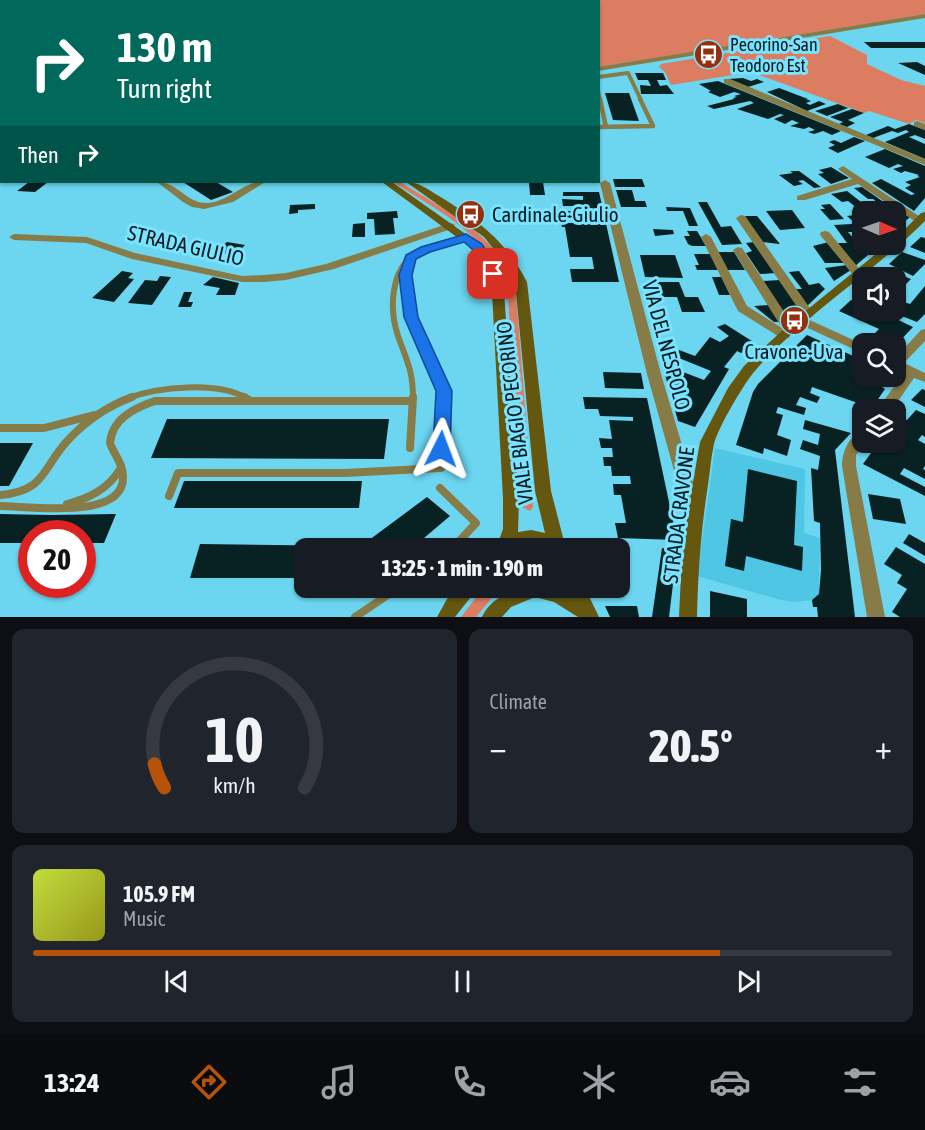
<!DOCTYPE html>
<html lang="en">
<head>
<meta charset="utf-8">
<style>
  :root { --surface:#171b24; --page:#20242c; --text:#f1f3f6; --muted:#9ea1a6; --line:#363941; --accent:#b45309 }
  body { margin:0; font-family:"Asap Condensed",sans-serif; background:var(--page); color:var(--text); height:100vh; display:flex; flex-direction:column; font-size:22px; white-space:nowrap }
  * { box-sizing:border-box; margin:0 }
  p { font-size:20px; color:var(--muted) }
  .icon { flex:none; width:33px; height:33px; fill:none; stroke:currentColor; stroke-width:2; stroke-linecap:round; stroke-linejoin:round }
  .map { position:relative; height:617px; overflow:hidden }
  .details { display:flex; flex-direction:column; gap:12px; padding:12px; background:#0d0f14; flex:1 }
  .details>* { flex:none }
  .hud { position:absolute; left:0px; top:0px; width:600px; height:183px; box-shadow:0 2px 4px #0004; background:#00695c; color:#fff; overflow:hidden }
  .needle { width:39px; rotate:92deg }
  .controls { position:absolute; left:852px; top:201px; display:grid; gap:12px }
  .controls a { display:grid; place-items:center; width:54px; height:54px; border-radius:12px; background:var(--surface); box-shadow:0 2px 4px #0004; font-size:30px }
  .speed { position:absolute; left:18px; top:520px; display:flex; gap:12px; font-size:30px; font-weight:700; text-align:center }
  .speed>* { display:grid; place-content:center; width:78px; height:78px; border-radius:50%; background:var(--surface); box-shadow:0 2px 4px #0004; line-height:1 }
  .speed .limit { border:9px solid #d22; background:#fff; color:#111 }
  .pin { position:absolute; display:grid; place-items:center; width:51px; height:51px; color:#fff; margin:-26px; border-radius:12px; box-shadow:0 3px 9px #0006 }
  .me { position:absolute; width:66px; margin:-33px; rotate:3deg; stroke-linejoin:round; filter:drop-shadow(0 0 4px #0008) }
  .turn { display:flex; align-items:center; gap:21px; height:126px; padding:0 18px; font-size:27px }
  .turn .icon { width:78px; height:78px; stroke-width:2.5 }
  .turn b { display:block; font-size:42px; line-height:51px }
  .then { display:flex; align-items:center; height:57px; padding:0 18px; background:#0003; gap:12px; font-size:22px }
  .big { font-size:45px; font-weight:800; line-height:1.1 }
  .details .card { flex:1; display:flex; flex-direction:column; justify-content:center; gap:9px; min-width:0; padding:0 21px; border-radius:12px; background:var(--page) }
  .details .dial { align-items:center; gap:0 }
  .dial svg { height:156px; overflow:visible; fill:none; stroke:var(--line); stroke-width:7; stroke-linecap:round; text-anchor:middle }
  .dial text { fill:var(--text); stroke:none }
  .song { display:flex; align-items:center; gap:18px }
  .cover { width:72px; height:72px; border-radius:9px; background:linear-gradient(135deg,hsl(70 70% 55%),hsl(60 70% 35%)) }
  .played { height:6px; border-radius:3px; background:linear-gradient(90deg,var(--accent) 80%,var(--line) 80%) }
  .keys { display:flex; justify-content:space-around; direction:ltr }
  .heat { display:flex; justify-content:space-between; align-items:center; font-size:33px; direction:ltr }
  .details .tiles { flex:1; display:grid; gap:12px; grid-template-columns:1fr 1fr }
  .card:last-child { grid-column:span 2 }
  .trip { position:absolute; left:294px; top:538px; width:336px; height:60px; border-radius:12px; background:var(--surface); box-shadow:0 2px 4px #0004; font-weight:800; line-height:60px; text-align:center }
  .dock { display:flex; height:96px; justify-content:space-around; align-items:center; background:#090b0e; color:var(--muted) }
  .dock .icon { width:42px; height:42px }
  .dock .on { color:var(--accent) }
  .dock b { font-size:27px; color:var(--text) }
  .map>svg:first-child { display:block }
</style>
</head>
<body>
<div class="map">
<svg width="925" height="617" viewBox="0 0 925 617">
  <rect width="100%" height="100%" fill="#6cd6f1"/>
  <path fill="#4fc7e4" d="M715,448L805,469L804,533L820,538L819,594L812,600L794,602L781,600L697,576Z"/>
  <path fill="#dc7d61" d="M302,0H925V14L599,67L598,2Z
    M830,36L867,55V64L901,80L925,86V123L916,120L909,124L869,111L864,113L751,72L671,85L665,72L659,67L661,64Z
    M393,182H400C446,211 503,236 516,294L533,507L530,511L522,507L508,298C495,237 441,213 393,182Z
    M481,591L492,593L491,599L476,617H461Z"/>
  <path fill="#082223" d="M864,42H925V48H871Z
    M917,62L925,66V75L898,63Z
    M635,73H663L666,80H657L660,86L667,85L674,94H641L640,85L651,86L648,80H638Z
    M743,78L751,81L757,79L764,82L748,87L729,79Z
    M718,81L841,131L832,135L823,131L814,134L808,132L815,130L809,127L804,129L790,126L799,123L792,120L785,124L774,119L784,115L780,114L768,119L737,109L754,103L750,101L714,109L707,106L734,99L733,98L737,97L734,96L741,94L734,92L720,97L708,92L711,91L699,84Z
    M779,88L808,99H806L811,101L806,103L810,105L819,101L826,104L807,111L767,92Z
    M605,93H629L639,121L613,120Z
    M838,104L848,108L827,116L815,111Z
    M852,109L864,113L848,120L855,123L847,127L839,124L843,122L830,117Z
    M909,124L925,130V139L915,135L909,137L925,144V159L885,142L909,132L906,130L898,133L892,131L873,138L866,135L888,126L895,129Z
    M854,137L865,141L838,153L828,148L835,145L829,142L834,140L841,143Z
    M885,149L925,166V198L914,211L872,183L881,179L911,195L915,194L905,188L911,185L905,182L920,177L917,176L919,175L905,171L901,173L893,169L903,166L898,164L889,168L865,157Z
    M831,167L849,178L831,184L818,174L824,173L819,170Z
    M790,171H799L821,187L814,188L803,180L798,181L803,184L794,186L779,175L793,173Z
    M613,179H642L645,187H615Z
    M29,182H48L35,192L17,191Z
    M183,182H216L233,192L211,200Z
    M529,182H543L545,195H530Z
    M862,187L885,203L910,217L896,229V212H890L873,199H868L854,188Z
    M616,190H632L635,201H645L647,207H621Z
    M847,191L874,212H862L848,201L842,202L831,194Z
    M563,192H599L619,282H572L570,269H594L592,257H570L565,227H562L561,223H586L585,219H561L560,211H582L581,206H563L562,199L583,200V196H563Z
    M698,202H707L721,227L731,226L742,244L722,245Z
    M315,204V209L298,210V213L289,214L290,205Z
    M830,204L844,219L830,220L820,209H825L821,205Z
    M666,207L690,208L698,226H689L683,211H667Z
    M792,210L805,228L780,230L766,211Z
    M397,211L398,218H393L395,234L375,235L374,219H367V213Z
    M855,215L858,217L862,216V229L847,216Z
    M745,216H757L780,244L761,242Z
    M365,223V237H352L353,224Z
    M852,224L859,231L862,230V237L855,232H848L868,255L854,267L838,243H847L834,225Z
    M653,229L673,230L674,234L655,236Z
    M687,231H697L706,246H692L688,244L684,236H690Z
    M921,237L925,238V253L910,247Z
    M227,242L245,245L234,256L216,251Z
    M754,242L776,273L760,274L746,253L752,251L746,243Z
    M829,242L845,263H825L813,246Z
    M717,252H734L745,270H726Z
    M902,252L925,260V264L913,276L889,264Z
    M694,254H711L719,270H697L695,265H699Z
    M640,255H675L683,278L645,277Z
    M847,265L851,270L834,281L825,268Z
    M122,271L133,273L128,278L134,279L114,302L92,298Z
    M799,271L809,285L819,283L825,289L806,307L795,289H802L789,272Z
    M883,272L891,276L895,273L911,279L896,294V278H877Z
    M160,276L171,277L152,305L128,303L145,280L157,281Z
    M213,277L239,283L235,295H216L220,288L203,285Z
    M712,277H722L730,295H719Z
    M780,280L800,309L788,319L763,281Z
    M656,282H679L685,297H698L705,312H682L677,297H661Z
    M925,286V314L917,322L894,313L890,316L913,327L896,345V344H880L869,339L879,329L839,311L851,300L862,305V310H896V303L901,305L904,302L910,304Z
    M184,292H192L188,302H193L191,307H178Z
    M769,305L780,322H774L754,306Z
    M725,324L755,343L741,353L737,351L724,367L729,369L695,427L678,421L662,364L704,380L711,371L674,356L679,350L695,356L710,337L720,342L729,336L717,327Z
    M807,335L862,360V376H890L882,387L885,389L872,408L812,387L810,393L820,397L817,403L800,397L796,405L806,408L804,415L778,407L776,413L783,415L777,435L791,440L787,456L764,448L763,454L736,445L753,392L758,384Z
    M603,372L641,373L644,389L605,388Z
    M922,389L925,390V407L911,400Z
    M583,397L647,398L677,540L618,538L615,523H626L621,495H614L613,484H631L630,476H612L611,466H604L603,457H613L612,448H601L599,438L612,439L609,420L633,421V417L600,416L598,409H585Z
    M916,410L925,414V437L922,435L918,440L925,444V466L923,469L925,470V479L904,468L900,474L925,487V496L863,464L879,442H896V422L900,417L907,420Z
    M167,419H389L384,459L151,458Z
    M805,420L851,433L835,450L855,617H818L817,607H813L812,600L819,594L821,570L820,523L814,521L811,468L818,470L820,456L800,449L803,440L818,445L820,434L803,429Z
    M0,443H33L9,486H0Z
    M748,469L797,481L794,545L803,547L802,571L746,556L744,571L725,566L731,519L743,522Z
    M184,481H362L359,508H174Z
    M868,494L900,499L906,524L873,519Z
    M427,497L450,516L411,549H304V578H190L200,544L361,546Z
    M0,514L51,515L116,514L104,543H82V534H32V543H0Z
    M909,534L925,543V556L903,543Z
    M896,547L925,564V617H900L892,612L907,589L897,583L902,575L884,564Z
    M662,548L677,551L669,617H652Z
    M710,591L747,599V617H710Z
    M605,606H637L639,617H610Z"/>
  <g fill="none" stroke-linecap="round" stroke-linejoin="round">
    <path stroke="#877b47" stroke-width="4" d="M598,77L628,73L641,100
      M598,91L600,100"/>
    <path stroke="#877b47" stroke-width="4.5" d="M600,99L606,127
      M598,127L653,126L640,99"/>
    <path stroke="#877b47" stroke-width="6" d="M410,257C399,306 425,348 444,391V398
      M128,398C159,387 217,381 246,398
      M413,398C413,371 407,361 398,336C389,309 390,269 417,253C432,244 450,242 466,238"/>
    <path stroke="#877b47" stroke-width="8" d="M244,397L249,400
      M0,428H44L94,415
      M410,448L413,397
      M440,488L476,523L452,549
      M0,495C47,491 42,467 69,439C87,420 108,406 132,397
      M169,496L178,473H345L441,468L444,397
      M67,504C90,498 108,489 121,468
      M0,506C28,506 124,521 123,477C123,463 114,455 110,443C112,419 134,408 155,401H412
      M355,617L398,588"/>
    <path fill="#877b47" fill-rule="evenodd" d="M925,14V18L598,71V67Z
      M724,79H730L925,159V165L724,83Z
      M917,121L925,124V130L914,126V122Z
      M843,166L925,220L920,223L916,222L858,184L805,200H797V196L852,179L838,169Z
      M605,180L610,183L661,374L702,513L700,517L694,519L688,517L686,513L647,374L600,183Z
      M157,182C179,182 186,204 208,203C229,202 245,180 265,182L233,202L204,209L192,207L183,202Z
      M741,215L745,216L812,311L814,314L812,317H804L736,218Z
      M450,223L454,224L455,226L454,228L334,269L286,280L264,282H242L132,259L86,243L14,240L9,237L14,234L87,237L135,253L242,276L264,275L286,273L326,264Z
      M825,231L829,232L862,272L864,274L862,276H854L821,236L820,234L821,232Z
      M706,234L711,237L747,306L782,328L733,250L738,247L742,248L796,330L790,334L789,338H781L738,311L701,237Z
      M801,316L862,344V353L797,323L795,320Z
      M925,329V341L904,363L925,373V382L914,378L892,410H877L904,373L896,369V357L921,330Z
      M862,432V442H866L856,455V466L885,617H867L842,466C842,453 848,436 862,432Z"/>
    <path fill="#65570f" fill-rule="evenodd" d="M129,0H138L127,2Z
      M145,0H154L143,2Z
      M273,0H280L282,2H274Z
      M291,0L301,2H292Z
      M0,36H2V40H0Z
      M382,182H392L481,245L499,275L504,292L519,499L518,532L531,530L545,533L535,491L515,282L506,264L484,237L406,182C419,182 427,189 439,196C478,220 505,240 527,282L551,491L566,549H547L539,545L531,543L522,544L514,549H496L503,529V499L492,292L487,275L473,249Z
      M925,212V221C872,274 803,315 754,372C743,385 718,428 714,444C711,457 710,471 708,485C701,529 698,572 697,617H679L681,574L687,517L700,442L728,388L744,366L786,327L888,244H896V238L921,213Z
      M458,588H478L455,617H437L447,599Z
      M519,588H559L569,592L567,588H585L599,617H578L554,602L535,597L511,607L502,617H482C489,601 503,595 519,588Z"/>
  </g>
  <path fill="#1a73e8" stroke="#114b97" stroke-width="1.5" d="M466,234L482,244L499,274L497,277H488L472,249L464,242L430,252L416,259L412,275L418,317L452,391L450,449L447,453H436L433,449L436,391L404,317L399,275L406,255L421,247Z"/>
  <defs>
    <symbol id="bus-disc" viewBox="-11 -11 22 22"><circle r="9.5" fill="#962f0d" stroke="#7ae3fe"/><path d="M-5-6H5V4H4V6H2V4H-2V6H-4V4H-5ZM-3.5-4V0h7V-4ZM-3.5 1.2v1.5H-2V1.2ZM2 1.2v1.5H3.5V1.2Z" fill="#fff"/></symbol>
  </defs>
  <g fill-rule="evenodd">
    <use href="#bus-disc" x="692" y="38" width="33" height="33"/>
    <use href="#bus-disc" x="454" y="198" width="33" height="33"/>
    <use href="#bus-disc" x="778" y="304" width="33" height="33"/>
  </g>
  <g text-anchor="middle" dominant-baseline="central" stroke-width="6" stroke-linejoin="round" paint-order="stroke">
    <g font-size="18" fill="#031a20" stroke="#7ae3fe" text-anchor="start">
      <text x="730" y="44">Pecorino-San<tspan x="730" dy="21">Teodoro Est</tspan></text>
    </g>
    <g font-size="21" fill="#031a20" stroke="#7ae3fe" text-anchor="start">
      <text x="492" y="214">Cardinale-Giulio</text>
      <text x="794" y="351" text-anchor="middle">Cravone-Uva</text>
    </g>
    <g font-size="21" fill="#031a20" stroke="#7ae3fe">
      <text transform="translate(186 245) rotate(13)">STRADA GIULIO</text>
      <text transform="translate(667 345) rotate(75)">VIA DEL NESPOLO</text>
      <text transform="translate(514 413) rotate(-97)">VIALE BIAGIO PECORINO</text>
      <text transform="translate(678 515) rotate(-83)">STRADA CRAVONE</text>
    </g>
  </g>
</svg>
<div class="controls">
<a><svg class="needle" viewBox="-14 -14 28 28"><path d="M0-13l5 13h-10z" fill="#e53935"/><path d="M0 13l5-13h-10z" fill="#9ea1a6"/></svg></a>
<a><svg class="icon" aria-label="sound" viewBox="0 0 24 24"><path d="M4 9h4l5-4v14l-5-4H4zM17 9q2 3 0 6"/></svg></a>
<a><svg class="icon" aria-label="search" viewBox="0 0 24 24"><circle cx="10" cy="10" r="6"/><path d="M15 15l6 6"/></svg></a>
<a><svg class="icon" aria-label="layers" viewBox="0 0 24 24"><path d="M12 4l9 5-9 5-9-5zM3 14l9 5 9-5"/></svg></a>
</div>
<div class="speed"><div class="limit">20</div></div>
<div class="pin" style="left:493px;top:274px;background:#d93025"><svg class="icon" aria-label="arrive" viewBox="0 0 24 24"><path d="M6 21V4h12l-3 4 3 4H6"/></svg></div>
<svg class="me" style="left:441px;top:449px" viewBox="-20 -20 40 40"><path d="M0-17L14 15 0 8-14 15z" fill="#1a73e8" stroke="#fff" stroke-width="4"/></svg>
<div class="trip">13:25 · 1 min · 190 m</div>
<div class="hud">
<div class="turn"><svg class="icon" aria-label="right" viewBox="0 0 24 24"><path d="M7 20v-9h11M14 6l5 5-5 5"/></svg><div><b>130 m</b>Turn right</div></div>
<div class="then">Then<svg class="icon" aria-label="right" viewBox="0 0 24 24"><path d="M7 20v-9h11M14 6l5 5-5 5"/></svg></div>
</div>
</div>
<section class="details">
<div class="tiles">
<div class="card dial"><svg viewBox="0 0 100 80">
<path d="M14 69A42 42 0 1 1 86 69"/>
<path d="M14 69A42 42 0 0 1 9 57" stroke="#b45309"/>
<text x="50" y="56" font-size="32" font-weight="700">10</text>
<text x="50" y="72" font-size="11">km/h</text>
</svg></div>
<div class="card"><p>Climate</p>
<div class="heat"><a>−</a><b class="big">20.5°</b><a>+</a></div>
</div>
<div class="card">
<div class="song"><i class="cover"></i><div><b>105.9 FM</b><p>Music</p></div></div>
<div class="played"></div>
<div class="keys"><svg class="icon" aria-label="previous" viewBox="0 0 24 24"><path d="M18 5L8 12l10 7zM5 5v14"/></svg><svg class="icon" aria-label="pause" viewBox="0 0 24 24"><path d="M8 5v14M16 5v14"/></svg><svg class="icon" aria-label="next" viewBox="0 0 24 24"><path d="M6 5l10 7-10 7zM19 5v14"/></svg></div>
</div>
</div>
</section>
<nav class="dock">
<b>13:24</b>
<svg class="icon on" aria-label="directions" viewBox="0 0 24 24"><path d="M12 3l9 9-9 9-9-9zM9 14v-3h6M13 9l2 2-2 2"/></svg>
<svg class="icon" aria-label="music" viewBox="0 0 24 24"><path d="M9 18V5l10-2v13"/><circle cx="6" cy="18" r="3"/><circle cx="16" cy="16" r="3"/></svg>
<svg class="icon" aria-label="phone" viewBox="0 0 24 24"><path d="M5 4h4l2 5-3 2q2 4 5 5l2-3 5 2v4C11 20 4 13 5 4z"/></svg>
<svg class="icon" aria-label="climate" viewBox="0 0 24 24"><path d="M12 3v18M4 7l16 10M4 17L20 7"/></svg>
<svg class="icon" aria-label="car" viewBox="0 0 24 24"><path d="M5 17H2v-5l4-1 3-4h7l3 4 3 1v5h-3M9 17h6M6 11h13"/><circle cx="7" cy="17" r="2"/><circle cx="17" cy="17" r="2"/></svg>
<svg class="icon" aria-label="filters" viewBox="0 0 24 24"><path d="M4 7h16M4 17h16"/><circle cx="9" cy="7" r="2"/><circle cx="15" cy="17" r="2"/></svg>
</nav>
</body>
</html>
